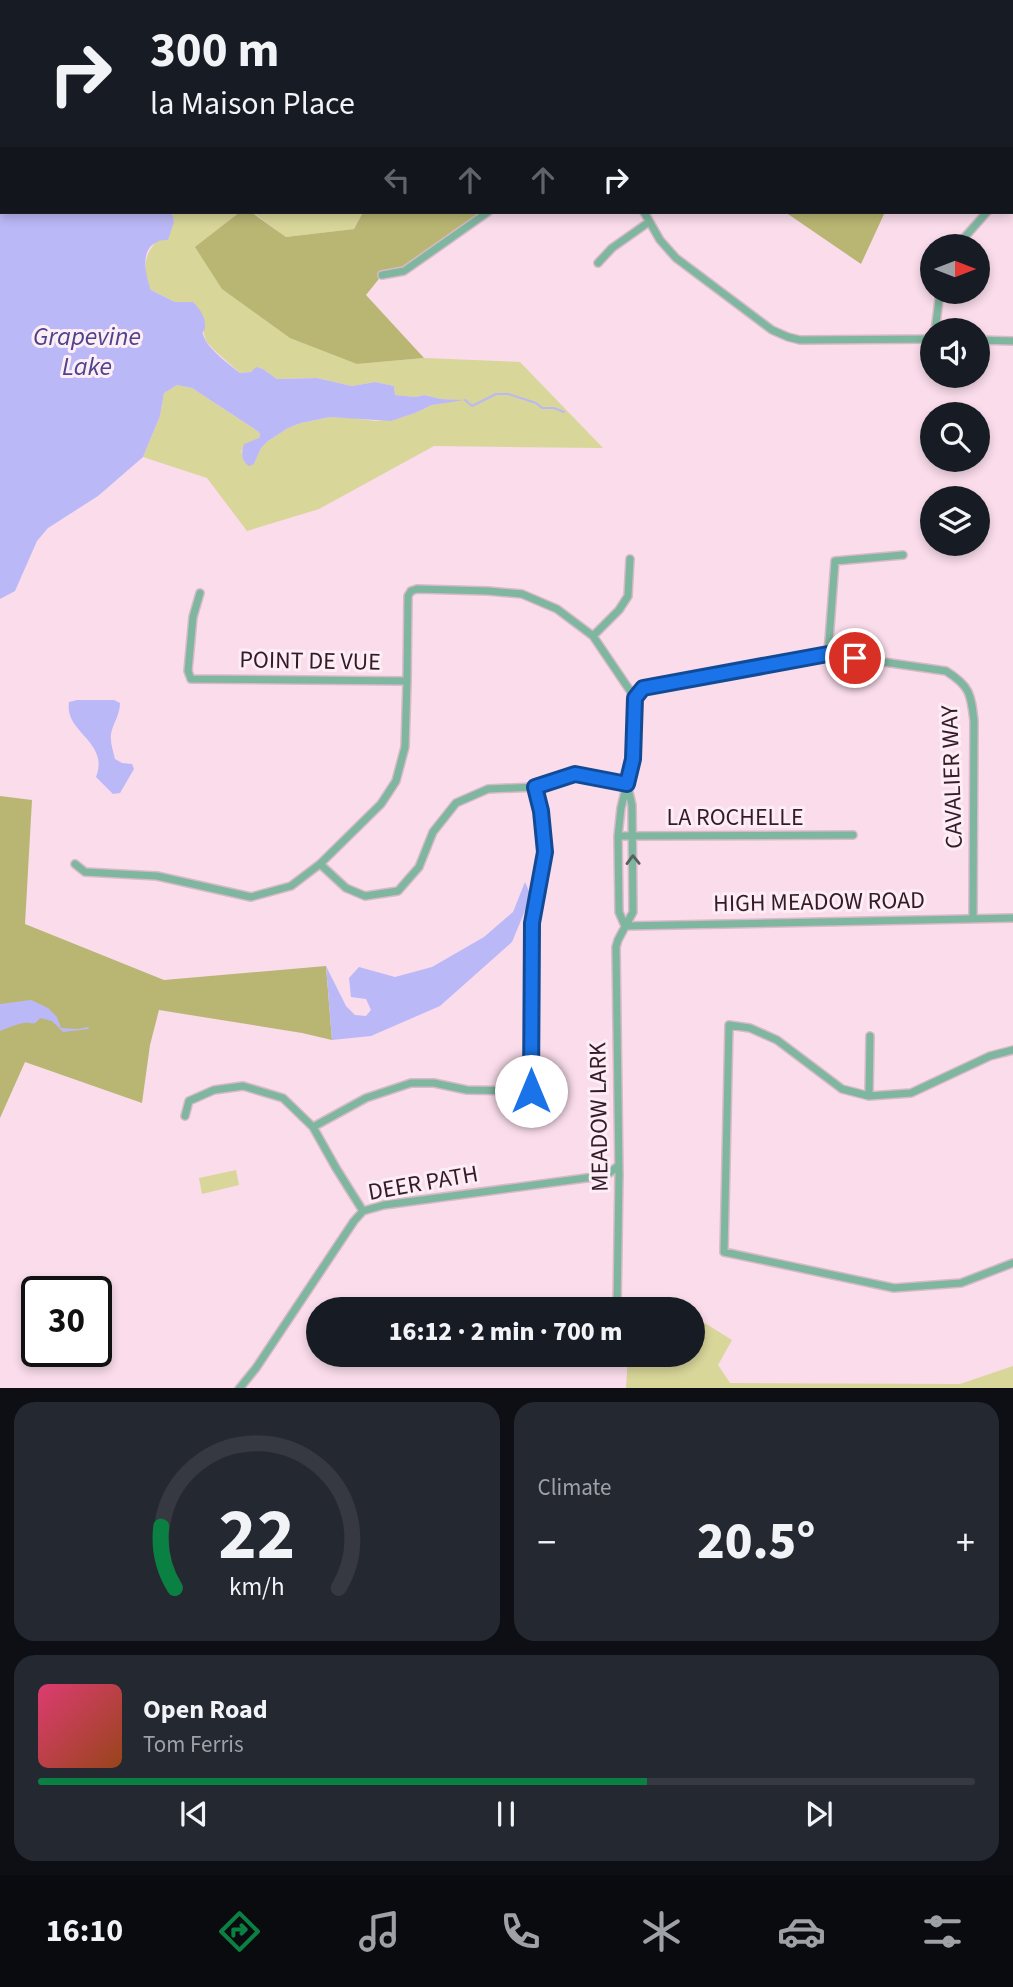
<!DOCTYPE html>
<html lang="en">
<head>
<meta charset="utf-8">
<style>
  :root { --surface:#171b24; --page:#242831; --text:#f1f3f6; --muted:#9ea1a6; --line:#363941; --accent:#0b8043 }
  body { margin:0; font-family:"Source Sans 3",sans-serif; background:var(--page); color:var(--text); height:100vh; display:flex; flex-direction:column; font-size:26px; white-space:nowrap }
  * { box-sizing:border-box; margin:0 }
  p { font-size:23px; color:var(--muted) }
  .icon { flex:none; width:38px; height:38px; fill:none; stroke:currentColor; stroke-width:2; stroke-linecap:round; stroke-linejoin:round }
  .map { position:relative; height:1388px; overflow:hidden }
  .details { display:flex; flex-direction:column; gap:14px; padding:14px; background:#0d0f14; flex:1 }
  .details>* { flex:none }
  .top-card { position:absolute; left:0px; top:0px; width:1013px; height:214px; box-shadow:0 4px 10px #0003; background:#171b24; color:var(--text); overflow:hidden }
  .needle { width:46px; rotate:90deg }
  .buttons { position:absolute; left:920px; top:234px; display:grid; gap:14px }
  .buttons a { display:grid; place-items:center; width:70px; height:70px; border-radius:50%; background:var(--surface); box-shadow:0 4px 10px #0003; font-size:35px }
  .speed { position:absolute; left:21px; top:1276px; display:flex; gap:14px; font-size:35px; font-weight:700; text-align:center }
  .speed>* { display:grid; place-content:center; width:91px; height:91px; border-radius:50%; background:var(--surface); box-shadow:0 4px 10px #0003; line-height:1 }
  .speed .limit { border:4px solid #111; border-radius:10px; background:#fff; color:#111 }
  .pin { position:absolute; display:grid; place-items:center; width:60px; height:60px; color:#fff; margin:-30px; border:4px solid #fff; border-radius:50%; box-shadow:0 2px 7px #0007 }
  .me { position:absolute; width:77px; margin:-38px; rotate:0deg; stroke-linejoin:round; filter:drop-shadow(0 0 5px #0008) }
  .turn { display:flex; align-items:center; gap:24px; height:147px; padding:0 35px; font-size:32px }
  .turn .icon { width:91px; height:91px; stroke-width:2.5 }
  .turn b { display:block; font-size:49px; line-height:60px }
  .lanes { display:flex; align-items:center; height:66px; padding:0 35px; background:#0003; justify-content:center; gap:35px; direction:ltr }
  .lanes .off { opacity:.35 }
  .big { font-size:52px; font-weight:800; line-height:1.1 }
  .details .tile { flex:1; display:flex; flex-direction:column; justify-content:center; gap:10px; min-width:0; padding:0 24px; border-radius:21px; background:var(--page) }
  .details .dial { align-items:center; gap:0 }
  .dial svg { height:182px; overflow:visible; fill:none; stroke:var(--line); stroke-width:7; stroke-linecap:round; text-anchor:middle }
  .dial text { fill:var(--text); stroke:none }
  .song { display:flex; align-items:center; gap:21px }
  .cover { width:84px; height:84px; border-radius:10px; background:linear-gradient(135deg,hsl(340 70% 55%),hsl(20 70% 35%)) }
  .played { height:7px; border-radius:4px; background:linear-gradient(90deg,var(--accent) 65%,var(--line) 65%) }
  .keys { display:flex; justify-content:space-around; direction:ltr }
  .heat { display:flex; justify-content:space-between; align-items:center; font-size:38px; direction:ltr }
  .details .tiles { flex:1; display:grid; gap:14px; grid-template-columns:1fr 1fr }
  .tile:last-child { grid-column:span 2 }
  .trip { position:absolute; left:306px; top:1297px; width:399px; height:70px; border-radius:35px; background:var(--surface); box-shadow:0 4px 10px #0003; font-weight:800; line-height:70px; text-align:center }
  .menu { display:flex; height:112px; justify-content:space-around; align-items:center; background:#090b0e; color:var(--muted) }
  .menu .icon { width:49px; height:49px }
  .menu .current { color:var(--accent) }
  .menu b { font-size:32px; color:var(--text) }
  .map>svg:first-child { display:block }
</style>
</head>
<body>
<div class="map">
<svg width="1013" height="1389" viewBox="0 0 1013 1389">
  <rect width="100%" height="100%" fill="#fadceb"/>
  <path fill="#d8d699" d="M172,212H240L196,248L357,364L424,358L520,362L603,448L434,446L319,509L247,531L207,478L143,457L160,416L164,393L177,385L192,388L259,432L260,435L259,438L241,451L245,463L254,464L261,448L268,441L288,428L301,423L330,417L353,418L376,421L397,419L415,413L432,405L459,400L441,399L424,395L416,397L395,395L394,386L375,382L352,386L317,378L277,379L263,369L256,368L251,372L240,373L214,350L206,341L203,330L175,302L151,290C137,256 152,246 174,222Z
    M252,212H363L354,229L286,237Z
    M236,1170L239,1185L202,1194L199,1178Z
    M695,1317L732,1340L718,1365L730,1383L960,1384L1013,1366V1388H626L628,1355L693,1354V1319Z"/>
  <path fill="#b9b673" d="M635,0H1013V89L1012,90V2H632Z
    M240,212H251L286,237L354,229L363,212H488L404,271L382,275L366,295L424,358L357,364L290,338L222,289L195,247Z
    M785,212H885L861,264Z
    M0,796L32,800L25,924L164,980L326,966L332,1040L302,1033L159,1010L150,1045L142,1103L25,1062L0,1118Z"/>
  <path fill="#bbb8f7" d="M0,0H334L333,2H2V212H172L174,222L168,240C164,240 160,240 157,242C139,250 146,276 151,290L175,302H193C199,308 206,317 205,327C204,334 201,329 204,337C208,349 230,365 240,373L251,372L256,367L263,369L277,379L317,378L352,386L375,382L394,386L395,395L416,397L424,395L441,399L464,400L432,405L415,413L391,421L330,417L301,423L288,428L268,441L261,448L254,464L249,466C241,460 241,453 244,444L259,438L260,435L259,432L192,388L177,385L164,393L160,416L143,457L98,496L48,528L37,541L15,591L0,599Z
    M77,700H114L120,703C120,715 113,723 111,734C110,742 113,751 115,759L122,763L132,764L134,769L120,793L113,794L96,777C110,741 64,733 69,702Z
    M525,882L531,896L512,942L440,1006L371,1036L332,1040L326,966L346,1006L355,1015L366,1016L371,1010L366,999L351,997L349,978L359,967L395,977L432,967L484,937L513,912Z
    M31,1000L48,1008L57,1017L61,1028L78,1029L88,1027L89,1029L63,1032L52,1021L40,1018C33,1027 33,1022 24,1023C17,1024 7,1028 0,1031V1004Z"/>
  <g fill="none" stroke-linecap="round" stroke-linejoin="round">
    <path stroke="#bbb8f7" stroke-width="2" d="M465,400L472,406L496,394H508L536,403L542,408H554L564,412"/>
    <defs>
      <path id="minor" d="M1012,187L1013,185
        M644,212L660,240L676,258L772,330L788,337L800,340L933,339
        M956,247L987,212
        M598,263L612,248L649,222
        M382,275L404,271L488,212
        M935,331L940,292
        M978,340L1013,341
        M200,593L193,617L188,671L191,679L407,681L408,596L411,591L417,589L488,591L522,594L557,609L593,636L635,698
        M593,636L619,610L628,596L630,559
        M828,654L835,561L903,555
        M635,698L643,689L828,654L946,671C970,686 971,694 974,721L973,918
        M618,836L853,835
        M75,864L85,872L157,876L251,897L291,886L320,864L381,804L396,781L405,747L407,681
        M320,864L346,888L365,896L398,891L419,867L433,832L456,803L488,789L535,787L575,774L627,784
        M625,926L1013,918
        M625,926L619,912L618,836L621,808L633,759L635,698
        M1013,1050L990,1056L911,1093L869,1096L842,1089L777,1040L750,1028L729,1025L724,1252L894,1288L961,1283L1013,1263
        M869,1096L870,1036
        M185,1116L189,1101L214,1090L243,1086L283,1098L313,1127L336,1168L363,1211
        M313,1127L366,1098L411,1083H434L467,1090L531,1091L532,923L545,852L541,811L535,787
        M617,1309L619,1174L616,947L618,940L633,912L632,805L627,784
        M239,1389L256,1368L354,1221L363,1211L384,1205L601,1176L608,1174L618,1166"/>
    </defs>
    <use href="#minor" stroke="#d7b9c8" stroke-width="10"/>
    <use href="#minor" stroke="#7fb69f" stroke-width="7"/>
  </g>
  <defs><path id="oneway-chevron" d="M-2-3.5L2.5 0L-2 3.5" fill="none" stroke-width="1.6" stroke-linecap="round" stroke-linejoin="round" transform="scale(1.75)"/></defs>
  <use stroke="#56605e" href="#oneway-chevron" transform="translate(633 860) rotate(-91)"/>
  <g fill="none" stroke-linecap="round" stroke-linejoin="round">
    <defs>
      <path id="route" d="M531,1091L532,923L545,852L541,811L535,787L575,774L627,784L633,759L635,698L643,688L828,654L855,658"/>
    </defs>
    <use href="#route" stroke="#114b97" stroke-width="18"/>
    <use href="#route" stroke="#1a73e8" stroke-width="12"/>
  </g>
  <g text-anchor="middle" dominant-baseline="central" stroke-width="6" stroke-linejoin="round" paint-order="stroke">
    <g font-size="24" fill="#351a29" stroke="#fdeef5">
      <text transform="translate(310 661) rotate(1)">POINT DE VUE</text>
      <text transform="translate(952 777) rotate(-92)">CAVALIER WAY</text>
      <text x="735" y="817">LA ROCHELLE</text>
      <text transform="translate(819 902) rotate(-1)">HIGH MEADOW ROAD</text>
      <text transform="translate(599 1117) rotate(-91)">MEADOW LARK</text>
      <text transform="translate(423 1183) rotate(-10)">DEER PATH</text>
    </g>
    <g font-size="26" font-style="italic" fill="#4d438d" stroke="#fdeef5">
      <text x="87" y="336">Grapevine<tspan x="87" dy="30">Lake</tspan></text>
    </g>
  </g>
</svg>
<div class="buttons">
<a><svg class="needle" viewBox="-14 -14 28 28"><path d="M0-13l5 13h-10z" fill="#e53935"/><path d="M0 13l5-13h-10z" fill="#9ea1a6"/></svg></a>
<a><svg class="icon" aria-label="sound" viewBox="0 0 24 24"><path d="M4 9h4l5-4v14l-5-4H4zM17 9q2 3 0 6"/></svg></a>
<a><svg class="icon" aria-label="search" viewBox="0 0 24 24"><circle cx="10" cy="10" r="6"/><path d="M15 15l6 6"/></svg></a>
<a><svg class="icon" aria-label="layers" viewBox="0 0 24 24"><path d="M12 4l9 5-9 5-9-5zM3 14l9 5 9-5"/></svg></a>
</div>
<div class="speed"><div class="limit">30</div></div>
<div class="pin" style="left:855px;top:658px;background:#d93025"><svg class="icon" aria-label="arrive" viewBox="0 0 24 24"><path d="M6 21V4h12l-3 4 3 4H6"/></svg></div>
<svg class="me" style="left:531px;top:1091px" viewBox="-20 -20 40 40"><circle r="19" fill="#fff"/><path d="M0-13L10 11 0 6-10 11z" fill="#1a73e8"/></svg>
<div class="trip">16:12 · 2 min · 700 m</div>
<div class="top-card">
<div class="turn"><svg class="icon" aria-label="right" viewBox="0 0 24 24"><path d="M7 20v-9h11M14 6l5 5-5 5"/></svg><div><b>300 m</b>la Maison Place</div></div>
<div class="lanes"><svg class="icon off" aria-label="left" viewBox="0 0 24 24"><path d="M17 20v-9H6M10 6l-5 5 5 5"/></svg><svg class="icon off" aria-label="ahead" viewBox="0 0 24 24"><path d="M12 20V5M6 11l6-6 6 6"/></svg><svg class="icon off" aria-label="ahead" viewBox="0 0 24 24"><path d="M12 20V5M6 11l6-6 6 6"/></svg><svg class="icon" aria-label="right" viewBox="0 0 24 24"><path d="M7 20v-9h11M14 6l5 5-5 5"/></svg></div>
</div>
</div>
<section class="details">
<div class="tiles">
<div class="tile dial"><svg viewBox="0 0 100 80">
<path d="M14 69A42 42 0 1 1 86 69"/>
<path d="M14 69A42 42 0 0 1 8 42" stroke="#0b8043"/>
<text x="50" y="56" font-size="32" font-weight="700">22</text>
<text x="50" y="72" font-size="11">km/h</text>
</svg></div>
<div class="tile"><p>Climate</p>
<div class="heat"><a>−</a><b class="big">20.5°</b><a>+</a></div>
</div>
<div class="tile">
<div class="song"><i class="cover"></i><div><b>Open Road</b><p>Tom Ferris</p></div></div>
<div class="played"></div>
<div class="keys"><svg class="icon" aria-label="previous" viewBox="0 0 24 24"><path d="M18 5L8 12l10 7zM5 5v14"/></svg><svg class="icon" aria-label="pause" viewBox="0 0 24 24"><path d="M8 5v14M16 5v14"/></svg><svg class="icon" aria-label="next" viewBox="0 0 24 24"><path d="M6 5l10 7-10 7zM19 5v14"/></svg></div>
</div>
</div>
</section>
<nav class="menu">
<b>16:10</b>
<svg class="icon current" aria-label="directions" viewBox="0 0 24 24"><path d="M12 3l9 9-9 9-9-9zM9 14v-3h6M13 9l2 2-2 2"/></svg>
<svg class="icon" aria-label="music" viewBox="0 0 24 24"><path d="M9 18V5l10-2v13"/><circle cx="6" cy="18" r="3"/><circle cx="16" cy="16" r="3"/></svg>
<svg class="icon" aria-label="phone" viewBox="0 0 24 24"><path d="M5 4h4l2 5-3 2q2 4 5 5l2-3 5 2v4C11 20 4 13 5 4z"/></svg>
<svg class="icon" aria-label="climate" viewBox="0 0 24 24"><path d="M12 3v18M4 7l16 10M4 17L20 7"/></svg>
<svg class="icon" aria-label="car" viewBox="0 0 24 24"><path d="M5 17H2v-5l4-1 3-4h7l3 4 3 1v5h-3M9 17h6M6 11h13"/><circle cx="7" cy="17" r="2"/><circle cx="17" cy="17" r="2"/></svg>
<svg class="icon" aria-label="filters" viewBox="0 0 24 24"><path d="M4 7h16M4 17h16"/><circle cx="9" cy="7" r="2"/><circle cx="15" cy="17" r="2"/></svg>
</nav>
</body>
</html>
